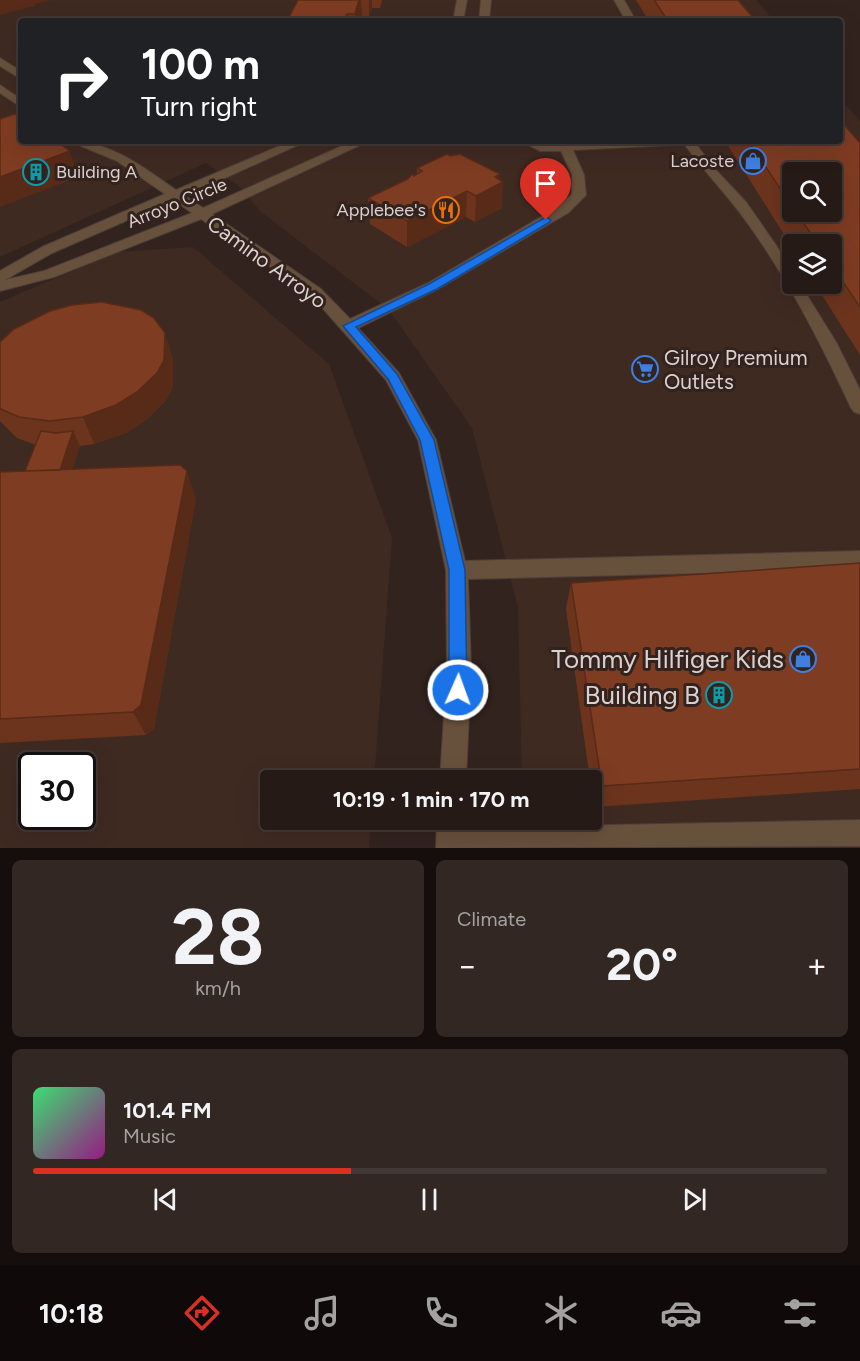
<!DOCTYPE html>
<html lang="en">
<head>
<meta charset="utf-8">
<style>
  :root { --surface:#261a16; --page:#322723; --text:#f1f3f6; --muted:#a4a1a1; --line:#423835; --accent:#d93025 }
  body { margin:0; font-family:Figtree,sans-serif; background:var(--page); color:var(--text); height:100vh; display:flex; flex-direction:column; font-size:22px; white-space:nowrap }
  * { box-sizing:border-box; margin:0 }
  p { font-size:20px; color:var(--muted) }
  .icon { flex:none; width:33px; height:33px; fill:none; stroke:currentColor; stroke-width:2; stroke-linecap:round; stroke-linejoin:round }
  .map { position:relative; height:848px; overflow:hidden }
  .side { display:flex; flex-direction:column; gap:12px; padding:12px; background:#150e0c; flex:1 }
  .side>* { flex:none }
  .guide { position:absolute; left:18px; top:18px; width:825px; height:126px; border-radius:6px; box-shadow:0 6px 24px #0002,0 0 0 2px var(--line); background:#202124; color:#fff; overflow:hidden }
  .buttons { position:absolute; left:782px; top:162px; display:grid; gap:12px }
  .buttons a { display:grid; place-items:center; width:60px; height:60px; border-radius:6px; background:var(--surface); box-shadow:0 6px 24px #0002,0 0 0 2px var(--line); font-size:30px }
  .speed { position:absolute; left:18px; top:752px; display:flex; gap:12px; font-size:30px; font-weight:700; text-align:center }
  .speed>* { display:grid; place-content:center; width:78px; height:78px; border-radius:50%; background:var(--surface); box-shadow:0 6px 24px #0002,0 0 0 2px var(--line); line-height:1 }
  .speed .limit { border:3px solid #111; border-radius:9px; background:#fff; color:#111 }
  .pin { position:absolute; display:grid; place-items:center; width:51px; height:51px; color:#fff; margin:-62px -26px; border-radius:50% 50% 50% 0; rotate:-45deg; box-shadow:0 0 6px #0007 }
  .pin .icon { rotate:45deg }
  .me { position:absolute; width:66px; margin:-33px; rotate:2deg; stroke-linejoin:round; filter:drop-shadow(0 0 4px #0008) }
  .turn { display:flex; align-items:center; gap:21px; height:126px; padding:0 24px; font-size:27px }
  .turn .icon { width:78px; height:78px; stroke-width:2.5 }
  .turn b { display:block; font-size:42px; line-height:51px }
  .big { font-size:45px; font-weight:700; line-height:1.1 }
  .side .card { flex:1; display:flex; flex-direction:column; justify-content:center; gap:9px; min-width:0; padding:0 21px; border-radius:9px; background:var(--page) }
  .side .dial { align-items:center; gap:0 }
  .dial b { font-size:78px; line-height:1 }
  .song { display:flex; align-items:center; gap:18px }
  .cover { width:72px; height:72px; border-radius:9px; background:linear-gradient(135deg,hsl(140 70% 55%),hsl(310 70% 35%)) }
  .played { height:6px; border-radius:3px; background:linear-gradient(90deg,var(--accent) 40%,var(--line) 40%) }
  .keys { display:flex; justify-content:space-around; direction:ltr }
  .heat { display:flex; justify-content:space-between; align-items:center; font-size:33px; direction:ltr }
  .side .tiles { flex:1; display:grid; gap:12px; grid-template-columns:1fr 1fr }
  .card:last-child { grid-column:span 2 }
  .trip { position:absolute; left:260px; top:770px; width:342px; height:60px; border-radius:6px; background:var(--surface); box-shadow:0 6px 24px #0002,0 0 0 2px var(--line); font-weight:700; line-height:60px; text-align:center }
  .dock { display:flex; height:96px; justify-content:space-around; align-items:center; background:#0f0a09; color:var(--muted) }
  .dock .icon { width:42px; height:42px }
  .dock .on { color:var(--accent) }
  .dock b { font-size:27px; color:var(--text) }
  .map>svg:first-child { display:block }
</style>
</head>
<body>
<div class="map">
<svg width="860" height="848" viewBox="0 0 860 848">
  <rect width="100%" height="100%" fill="#32231e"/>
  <path fill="#3f2a22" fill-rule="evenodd" d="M0,0H756L774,21H21V141H840V98L860,121V848H523V819H591V780H522L518,608L472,428L389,310L260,211L240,187L206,163L0,257ZM792,172H831V212H792ZM792,244H831V284H792Z
    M193,247L329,364L392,538L374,780H270V819H371L369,848H0V302L117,252ZM32,765H82V816H32Z"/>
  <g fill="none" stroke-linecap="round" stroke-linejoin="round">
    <defs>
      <path id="minor" d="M457,0H467L463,21H453Z
        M481,0H491L489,21H479Z
        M614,0H624L636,21H626Z
        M0,58L21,71V79L0,66Z
        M0,85L21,99V107L0,93Z
        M69,141C111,141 143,167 176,190L291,141H307L185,196L203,208L353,141H369L212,214L321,289L350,319L428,283L558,207L572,194V175L561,151H540L521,141L558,143L557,141H569L570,143L678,141L672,145L573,150L584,175L586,195L568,213L438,289L358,328L399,373L436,440L465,561L860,551V569L468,579L471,668L466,780H440L447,668L446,570L418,440L386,380L311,295L201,219L54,277L0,291V271L42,247L165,194L117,161ZM174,200L192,213L44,271L5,280L52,253Z
        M682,141H694L713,167L746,202L776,245L792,271V284H800L836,342L860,390V414L854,412L851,408C819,339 783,269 737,209C719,186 699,165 682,141Z
        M437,819H463V828L860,820V846L436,848Z"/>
    </defs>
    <use href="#minor" stroke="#4d3f3a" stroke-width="2"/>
    <use href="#minor" fill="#68513c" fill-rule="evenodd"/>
  </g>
  <path fill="#6c341d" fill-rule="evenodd" d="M298,0H382L380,8H372L369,17H362L361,21H287Z
    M636,0H738L756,21H649Z
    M725,141H840L860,143V355L815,284H831V244H792V247ZM792,172L831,212H792Z
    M417,168L499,179L502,208L475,222L466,217L407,247L370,224L368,198L417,174Z
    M165,333L173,361V387L166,400L146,420L126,433L94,444L80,446L72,470L196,499L154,729L146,735L0,743V472L25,471L36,445L17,438L0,421V342Z
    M860,563V789L594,807L591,780H590L566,609L571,583Z"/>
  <path fill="#582a18" d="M0,0H51L35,4V6L0,15Z
    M359,0H361L362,17L361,21H356L355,14Z
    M369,0H372V8L369,17Z
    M57,141H62L66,153L70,151L78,177L0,207V177Z
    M163,141H171L164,144Z
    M500,174L499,184L503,182L502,208L475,222L476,196L495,177Z
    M467,191L466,217L407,247V221Z
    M165,333L173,361V387L166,400L146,420L126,433L94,444L83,417Z
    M73,431L80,446L63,498L55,483Z
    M187,471L196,499L154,729L146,735L133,712Z"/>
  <path fill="#7e3c22" stroke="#582a18" stroke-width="1.5" d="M298,0H359L355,14H347L344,21H287Z
    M654,0H738L756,21H668Z
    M14,114L21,116V141H57H56L70,151L0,177V119Z
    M840,120L860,143V307L831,264V244H818L796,212H831V172H792V206L748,141H840Z
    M447,154L450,156L460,154L500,174L495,177L503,182L476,196L467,191L407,221L368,198L408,179L412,174L414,176L422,171L417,168Z
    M102,302L141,310L154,318L165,333L164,360L157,373L137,392L116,405L83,417L50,421L19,417L3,410L0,408V342L14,329L50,311L72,305Z
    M41,431L56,433L73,431L60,470L25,471Z
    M180,465L187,471L141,705L133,712L0,719V472Z
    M860,563V769L602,786L571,583Z"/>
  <path fill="#1a73e8" stroke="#114b97" stroke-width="1.5" d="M546,217L551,220L550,222L437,289L356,327L397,374L434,440L465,570L467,690L464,696L458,699L452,696L449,690V570L420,440L388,379L343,326L429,284Z"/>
  <defs>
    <symbol id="shop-ring" viewBox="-11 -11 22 22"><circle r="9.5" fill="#32231e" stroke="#3f7fe0" stroke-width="1.5"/><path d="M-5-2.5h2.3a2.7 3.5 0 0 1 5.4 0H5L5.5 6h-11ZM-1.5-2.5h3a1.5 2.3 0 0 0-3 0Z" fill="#3f7fe0"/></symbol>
    <symbol id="building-ring" viewBox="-11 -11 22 22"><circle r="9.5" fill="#32231e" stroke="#0f9aa8" stroke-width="1.5"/><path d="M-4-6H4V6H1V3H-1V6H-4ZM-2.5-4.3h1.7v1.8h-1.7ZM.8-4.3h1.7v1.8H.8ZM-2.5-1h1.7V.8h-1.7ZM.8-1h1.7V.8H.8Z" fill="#0f9aa8"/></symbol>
    <symbol id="restaurant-ring" viewBox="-11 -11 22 22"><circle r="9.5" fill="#32231e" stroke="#e8710a" stroke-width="1.5"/><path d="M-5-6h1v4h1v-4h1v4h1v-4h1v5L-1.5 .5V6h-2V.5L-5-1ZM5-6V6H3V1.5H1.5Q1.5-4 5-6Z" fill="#e8710a"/></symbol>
    <symbol id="supermarket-ring" viewBox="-11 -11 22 22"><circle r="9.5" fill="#32231e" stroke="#3f7fe0" stroke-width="1.5"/><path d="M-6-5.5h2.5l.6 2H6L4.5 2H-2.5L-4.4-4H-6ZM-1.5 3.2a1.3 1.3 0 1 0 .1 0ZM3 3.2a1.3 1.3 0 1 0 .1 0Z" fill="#3f7fe0"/></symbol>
  </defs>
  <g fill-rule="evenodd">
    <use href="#shop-ring" x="738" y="146" width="30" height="30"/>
    <use href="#building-ring" x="21" y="157" width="30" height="30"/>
    <use href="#restaurant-ring" x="431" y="195" width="30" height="30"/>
    <use href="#supermarket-ring" x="630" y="354" width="30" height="30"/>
    <use href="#shop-ring" x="788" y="644" width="30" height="30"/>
    <use href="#building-ring" x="704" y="680" width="30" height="30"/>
  </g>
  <g text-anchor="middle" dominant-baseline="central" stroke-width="6" stroke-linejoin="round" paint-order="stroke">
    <g font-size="18" fill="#dcd1ce" stroke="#32231e" text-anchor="end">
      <text x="734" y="161">Lacoste</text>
      <text x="56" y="172" text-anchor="start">Building A</text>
      <text x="426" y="210">Applebee's</text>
    </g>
    <g font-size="18" fill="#dcd1ce" stroke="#32231e">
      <text transform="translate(177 203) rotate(-22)">Arroyo Circle</text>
    </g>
    <g font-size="21" fill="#dcd1ce" stroke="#32231e">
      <text transform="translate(267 262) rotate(36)">Camino Arroyo</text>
    </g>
    <g font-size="21" fill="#dcd1ce" stroke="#32231e" text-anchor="start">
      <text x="664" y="357">Gilroy Premium<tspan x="664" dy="24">Outlets</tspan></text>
    </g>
    <g font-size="26" fill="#dcd1ce" stroke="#32231e" text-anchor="end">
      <text x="784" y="659">Tommy Hilfiger Kids</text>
      <text x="700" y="695">Building B</text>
    </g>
  </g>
</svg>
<div class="buttons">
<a><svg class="icon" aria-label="search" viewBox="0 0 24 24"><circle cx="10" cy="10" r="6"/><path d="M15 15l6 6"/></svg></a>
<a><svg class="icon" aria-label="layers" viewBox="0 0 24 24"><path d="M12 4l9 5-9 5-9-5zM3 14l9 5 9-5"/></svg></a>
</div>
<div class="speed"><div class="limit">30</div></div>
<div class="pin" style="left:546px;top:220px;background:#d93025"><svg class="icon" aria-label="arrive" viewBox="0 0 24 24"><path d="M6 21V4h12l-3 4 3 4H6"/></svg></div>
<svg class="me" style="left:458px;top:690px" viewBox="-20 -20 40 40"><circle r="17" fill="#1a73e8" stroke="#fff" stroke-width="3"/><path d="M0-11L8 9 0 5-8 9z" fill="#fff"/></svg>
<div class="trip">10:19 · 1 min · 170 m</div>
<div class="guide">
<div class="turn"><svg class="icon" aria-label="right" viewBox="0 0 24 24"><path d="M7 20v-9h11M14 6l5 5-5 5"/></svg><div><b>100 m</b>Turn right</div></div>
</div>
</div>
<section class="side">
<div class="tiles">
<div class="card dial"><b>28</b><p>km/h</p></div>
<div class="card"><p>Climate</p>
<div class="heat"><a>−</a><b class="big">20°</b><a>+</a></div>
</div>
<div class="card">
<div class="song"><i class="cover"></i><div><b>101.4 FM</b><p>Music</p></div></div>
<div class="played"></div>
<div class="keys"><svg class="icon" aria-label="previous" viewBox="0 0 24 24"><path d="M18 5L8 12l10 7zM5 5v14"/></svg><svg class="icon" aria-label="pause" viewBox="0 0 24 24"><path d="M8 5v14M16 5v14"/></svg><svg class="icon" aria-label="next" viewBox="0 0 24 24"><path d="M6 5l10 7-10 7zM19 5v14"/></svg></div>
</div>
</div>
</section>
<nav class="dock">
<b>10:18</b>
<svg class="icon on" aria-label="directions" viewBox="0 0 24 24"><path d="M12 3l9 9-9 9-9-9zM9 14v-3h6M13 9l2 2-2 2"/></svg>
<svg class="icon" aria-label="music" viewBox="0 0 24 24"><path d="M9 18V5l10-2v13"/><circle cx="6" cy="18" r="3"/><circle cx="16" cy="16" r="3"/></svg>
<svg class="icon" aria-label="phone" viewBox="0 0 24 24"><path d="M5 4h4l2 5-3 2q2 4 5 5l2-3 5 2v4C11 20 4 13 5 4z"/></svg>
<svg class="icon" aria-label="climate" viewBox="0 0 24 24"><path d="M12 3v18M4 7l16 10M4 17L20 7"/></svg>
<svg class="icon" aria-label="car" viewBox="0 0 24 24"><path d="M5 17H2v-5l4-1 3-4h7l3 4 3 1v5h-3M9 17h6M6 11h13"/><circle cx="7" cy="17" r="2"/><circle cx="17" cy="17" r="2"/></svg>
<svg class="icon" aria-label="filters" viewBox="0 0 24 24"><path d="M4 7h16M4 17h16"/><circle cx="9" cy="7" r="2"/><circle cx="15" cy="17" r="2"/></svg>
</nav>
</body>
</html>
